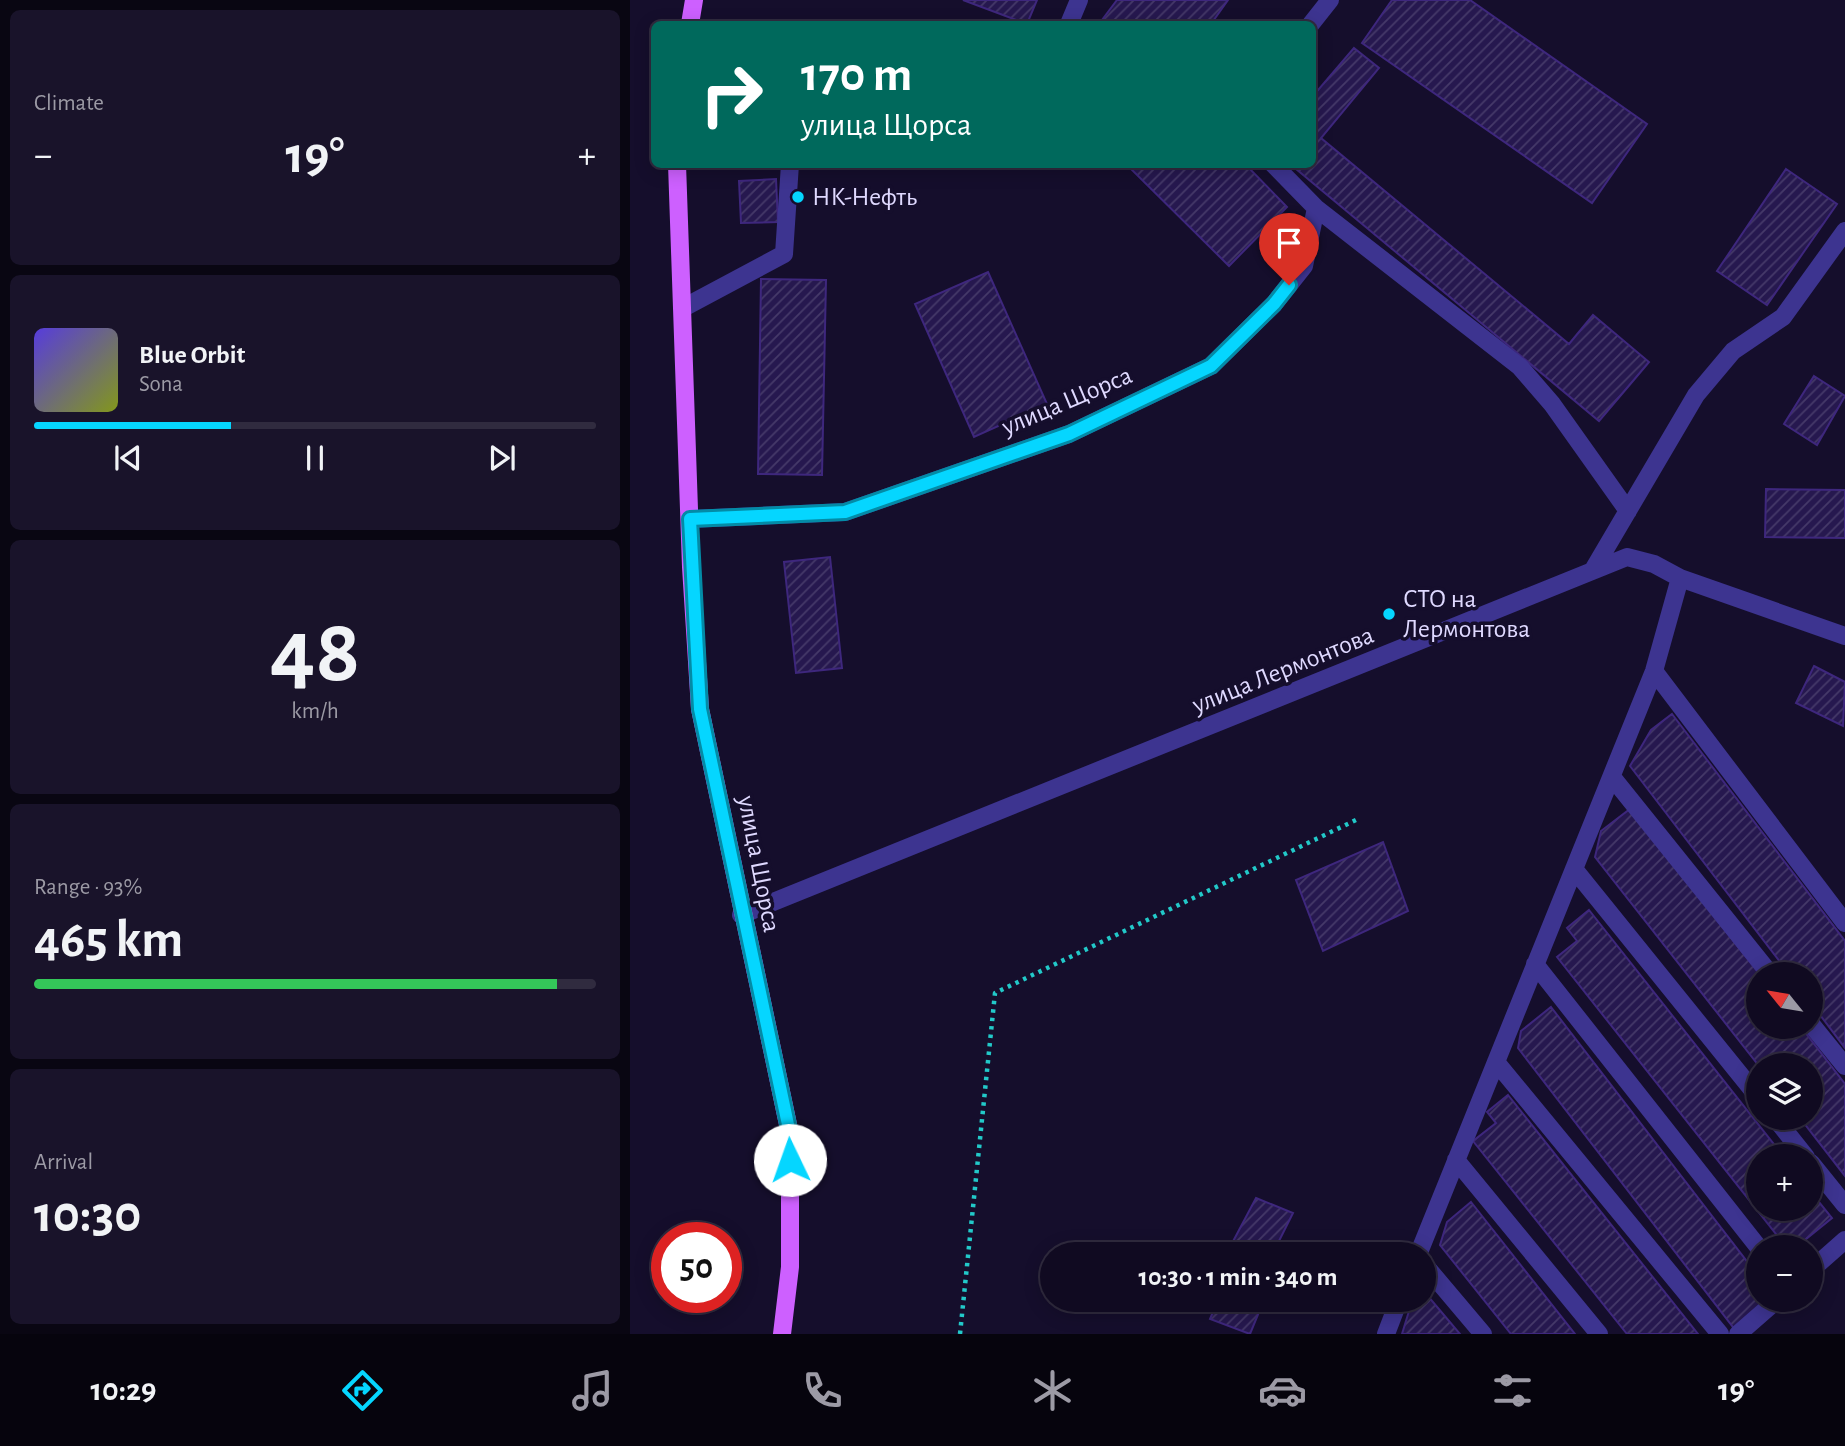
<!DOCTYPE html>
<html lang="en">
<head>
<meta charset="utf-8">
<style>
  :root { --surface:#100a21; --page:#19132a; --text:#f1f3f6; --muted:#9c9aa5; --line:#302b3f; --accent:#05d6ff }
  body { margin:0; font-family:"Alegreya Sans",sans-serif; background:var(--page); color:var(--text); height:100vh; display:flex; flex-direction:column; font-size:26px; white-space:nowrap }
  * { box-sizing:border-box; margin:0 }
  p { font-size:23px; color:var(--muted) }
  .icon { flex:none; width:38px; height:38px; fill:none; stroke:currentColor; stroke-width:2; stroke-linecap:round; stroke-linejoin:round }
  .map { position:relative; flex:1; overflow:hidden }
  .panel { display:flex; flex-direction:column; gap:10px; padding:10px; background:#090612; width:630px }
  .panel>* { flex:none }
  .banner { position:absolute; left:21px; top:21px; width:665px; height:147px; border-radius:10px; box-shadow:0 4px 18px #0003,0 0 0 2px var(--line); background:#00695c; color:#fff; overflow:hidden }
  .needle { width:46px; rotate:300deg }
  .tools { position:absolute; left:1116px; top:962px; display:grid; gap:14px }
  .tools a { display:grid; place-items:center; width:77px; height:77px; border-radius:50%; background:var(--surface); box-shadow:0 4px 18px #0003,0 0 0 2px var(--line); font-size:35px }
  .speed { position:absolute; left:21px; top:1222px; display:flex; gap:14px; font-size:35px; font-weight:700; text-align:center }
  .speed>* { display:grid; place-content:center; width:91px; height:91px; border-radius:50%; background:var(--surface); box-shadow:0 4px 18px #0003,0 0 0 2px var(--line); line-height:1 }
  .speed .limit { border:10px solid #d22; background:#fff; color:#111 }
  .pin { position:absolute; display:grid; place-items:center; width:60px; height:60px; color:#fff; margin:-72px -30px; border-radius:50% 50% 50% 0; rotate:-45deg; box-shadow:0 0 7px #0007 }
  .pin .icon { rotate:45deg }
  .me { position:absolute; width:77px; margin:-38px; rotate:357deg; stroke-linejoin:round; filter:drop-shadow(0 0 5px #0008) }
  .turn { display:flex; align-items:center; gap:24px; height:147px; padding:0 35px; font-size:32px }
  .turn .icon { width:91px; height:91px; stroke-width:2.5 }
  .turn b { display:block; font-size:49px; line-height:60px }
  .big { font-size:52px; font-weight:600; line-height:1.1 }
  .panel .card { flex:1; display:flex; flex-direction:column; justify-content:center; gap:10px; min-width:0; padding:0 24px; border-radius:10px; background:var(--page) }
  .panel .dial { align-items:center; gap:0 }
  .dial b { font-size:91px; line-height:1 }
  .song { display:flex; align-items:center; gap:21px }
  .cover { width:84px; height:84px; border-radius:10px; background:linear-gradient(135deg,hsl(250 70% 55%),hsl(70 70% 35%)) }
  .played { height:7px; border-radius:4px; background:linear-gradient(90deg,var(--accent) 35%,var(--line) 35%) }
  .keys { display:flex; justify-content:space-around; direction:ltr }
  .heat { display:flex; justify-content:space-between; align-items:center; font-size:38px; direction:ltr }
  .charge { height:10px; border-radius:5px; background:linear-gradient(90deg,#34c759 93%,var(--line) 0) }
  .trip { position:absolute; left:410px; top:1242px; width:396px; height:70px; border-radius:35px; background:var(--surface); box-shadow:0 4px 18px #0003,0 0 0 2px var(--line); font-weight:600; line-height:70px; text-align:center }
  .dock { display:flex; height:112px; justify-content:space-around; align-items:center; background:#06040d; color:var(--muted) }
  .dock .icon { width:49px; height:49px }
  .dock .current { color:var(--accent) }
  .dock b { font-size:32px; color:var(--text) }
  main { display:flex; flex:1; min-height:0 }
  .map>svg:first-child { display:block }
</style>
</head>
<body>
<main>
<section class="panel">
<div class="card"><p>Climate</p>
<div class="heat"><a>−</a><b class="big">19°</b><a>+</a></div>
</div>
<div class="card">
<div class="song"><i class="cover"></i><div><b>Blue Orbit</b><p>Sona</p></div></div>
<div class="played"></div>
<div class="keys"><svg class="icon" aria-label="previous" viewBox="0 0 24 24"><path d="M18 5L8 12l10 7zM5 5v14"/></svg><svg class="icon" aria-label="pause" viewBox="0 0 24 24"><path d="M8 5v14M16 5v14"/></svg><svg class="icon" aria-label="next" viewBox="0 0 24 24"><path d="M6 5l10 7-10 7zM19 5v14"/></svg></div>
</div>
<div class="card dial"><b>48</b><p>km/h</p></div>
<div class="card"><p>Range · 93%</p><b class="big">465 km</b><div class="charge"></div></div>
<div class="card"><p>Arrival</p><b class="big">10:30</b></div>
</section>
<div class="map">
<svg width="1215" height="1334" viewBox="0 0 1215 1334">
  <defs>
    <pattern id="building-hatch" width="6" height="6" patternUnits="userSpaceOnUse" patternTransform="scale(1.75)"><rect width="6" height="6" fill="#26184f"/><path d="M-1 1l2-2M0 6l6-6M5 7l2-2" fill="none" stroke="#453969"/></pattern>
  </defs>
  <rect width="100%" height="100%" fill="#150e2c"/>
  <path fill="url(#building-hatch)" stroke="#3e277d" stroke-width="2" d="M333,0H407L397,24Z
    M487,0H598L581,24H469Z
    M762,0H840L1017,124L962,203L732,43Z
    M724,48L749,68L691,138L939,344L963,315L1019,362L969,421L660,164H682V97Z
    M615,164L657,207L599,266L497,165Z
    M1156,169L1207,204L1137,305L1087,271Z
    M146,179L148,222L111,223L109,181Z
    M358,272L417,404L344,437L285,304Z
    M131,279L196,280L192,475L128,474Z
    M1184,376L1215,396L1187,445L1154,424Z
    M1136,489L1215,490V538L1135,537Z
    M200,557L212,668L166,673L154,562Z
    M1184,666L1215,682L1213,726L1166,703Z
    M1042,714L1215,941V1048L1181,1003V975H1160L1000,766L1021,730Z
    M1000,809L1130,975L1129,1027H1171L1215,1084V1176L1170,1118H1181V1066H1129L965,857L971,831Z
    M753,842L778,911L693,951L666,880Z
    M959,910L1154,1157H1129V1209H1181V1192L1202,1218L1165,1248H1157L927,957L947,941L937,928Z
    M921,1007L1129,1277V1300H1145L1106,1331L888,1048L891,1031Z
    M878,1095L1068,1334H997L843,1141L866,1123L857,1112Z
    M626,1198L663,1213L642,1255H617L599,1249Z
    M841,1202L945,1334H881L810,1245L817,1222Z
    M797,1295L830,1334H772L779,1311Z
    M588,1300H634L620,1334L580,1319Z"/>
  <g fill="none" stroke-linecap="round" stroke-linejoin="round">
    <path stroke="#22c9c9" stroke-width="4.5" stroke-dasharray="3.5 5" stroke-linecap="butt" d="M330,1334L365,993L728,819"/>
    <path stroke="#3d3490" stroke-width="18" d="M439,24L449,0
      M681,24L700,0
      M686,208L890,367L922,404L998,511
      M53,308L154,254L160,164
      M60,519L215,512L439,434L581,366L644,304L674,266L686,208L643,164
      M963,570L1066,395L1103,351L1153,317L1215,231
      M1024,671L1215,923
      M982,777L1141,975
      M944,869L1129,1098
      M111,915L997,557L1024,564L1050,578L1215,636
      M905,964L1129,1248
      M1181,1024L1215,1066
      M866,1062L1090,1334
      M1145,1118L1176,1157
      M826,1160L969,1334
      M1181,1163L1215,1205
      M788,1255L1024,671L1050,578
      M793,1263L853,1334
      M1181,1270L1215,1240
      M756,1334L769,1300
      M1108,1334L1147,1300"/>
    <path stroke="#cd60ff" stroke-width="18" d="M60,24L64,0
      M47,164L61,567L70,709L160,1134V1267L152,1334"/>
  </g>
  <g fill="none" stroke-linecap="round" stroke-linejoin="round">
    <defs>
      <path id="route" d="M160,1160V1134L70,709L60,519L215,512L439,434L581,366L644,304L659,285"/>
    </defs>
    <use href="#route" stroke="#038ba6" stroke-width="18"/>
    <use href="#route" stroke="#05d6ff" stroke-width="12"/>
  </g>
  <g fill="#05d6ff" stroke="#150e2c" stroke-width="2.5">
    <circle cx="168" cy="197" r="7"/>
    <circle cx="759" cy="614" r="7"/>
  </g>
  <g text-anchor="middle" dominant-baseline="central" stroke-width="7" stroke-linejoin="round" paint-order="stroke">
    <g font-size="26" fill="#dfd9ff" stroke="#150e2c" text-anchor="start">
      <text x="182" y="197">НК-Нефть</text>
      <text x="773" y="599">СТО на<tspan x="773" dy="30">Лермонтова</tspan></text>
    </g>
    <g font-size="26" fill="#dfd9ff" stroke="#150e2c">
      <text transform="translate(437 401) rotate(-23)">улица Щорса</text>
      <text transform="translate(653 670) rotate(-22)">улица Лермонтова</text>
      <text transform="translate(129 864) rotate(79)">улица Щорса</text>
    </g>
  </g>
</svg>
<div class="tools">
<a><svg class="needle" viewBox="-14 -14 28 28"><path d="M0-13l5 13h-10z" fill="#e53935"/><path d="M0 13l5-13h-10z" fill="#9c9aa5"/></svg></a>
<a><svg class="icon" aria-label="layers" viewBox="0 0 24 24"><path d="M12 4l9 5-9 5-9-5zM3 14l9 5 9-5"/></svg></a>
<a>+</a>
<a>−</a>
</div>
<div class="speed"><div class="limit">50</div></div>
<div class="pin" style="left:659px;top:285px;background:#d93025"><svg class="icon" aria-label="arrive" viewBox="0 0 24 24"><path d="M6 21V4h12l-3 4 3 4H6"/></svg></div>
<svg class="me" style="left:160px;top:1160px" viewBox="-20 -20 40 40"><circle r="19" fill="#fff"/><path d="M0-13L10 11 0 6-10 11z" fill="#05d6ff"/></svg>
<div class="trip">10:30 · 1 min · 340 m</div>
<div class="banner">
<div class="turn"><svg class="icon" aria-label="right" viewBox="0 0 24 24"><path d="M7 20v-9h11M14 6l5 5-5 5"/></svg><div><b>170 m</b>улица Щорса</div></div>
</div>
</div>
</main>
<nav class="dock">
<b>10:29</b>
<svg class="icon current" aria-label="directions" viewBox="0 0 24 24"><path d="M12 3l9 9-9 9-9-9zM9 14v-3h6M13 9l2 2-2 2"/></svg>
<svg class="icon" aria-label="music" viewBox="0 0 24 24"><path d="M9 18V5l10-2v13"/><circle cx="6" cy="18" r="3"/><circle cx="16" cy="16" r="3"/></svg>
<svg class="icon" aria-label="phone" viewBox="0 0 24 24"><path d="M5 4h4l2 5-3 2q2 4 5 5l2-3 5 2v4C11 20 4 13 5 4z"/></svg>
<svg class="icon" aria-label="climate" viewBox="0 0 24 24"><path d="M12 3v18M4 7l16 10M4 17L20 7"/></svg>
<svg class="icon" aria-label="car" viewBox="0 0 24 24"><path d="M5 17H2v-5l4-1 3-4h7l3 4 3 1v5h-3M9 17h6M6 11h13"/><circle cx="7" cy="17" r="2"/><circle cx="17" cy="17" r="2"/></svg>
<svg class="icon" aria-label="filters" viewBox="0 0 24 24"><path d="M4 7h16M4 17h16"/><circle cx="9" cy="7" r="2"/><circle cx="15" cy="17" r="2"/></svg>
<b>19°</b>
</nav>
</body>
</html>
